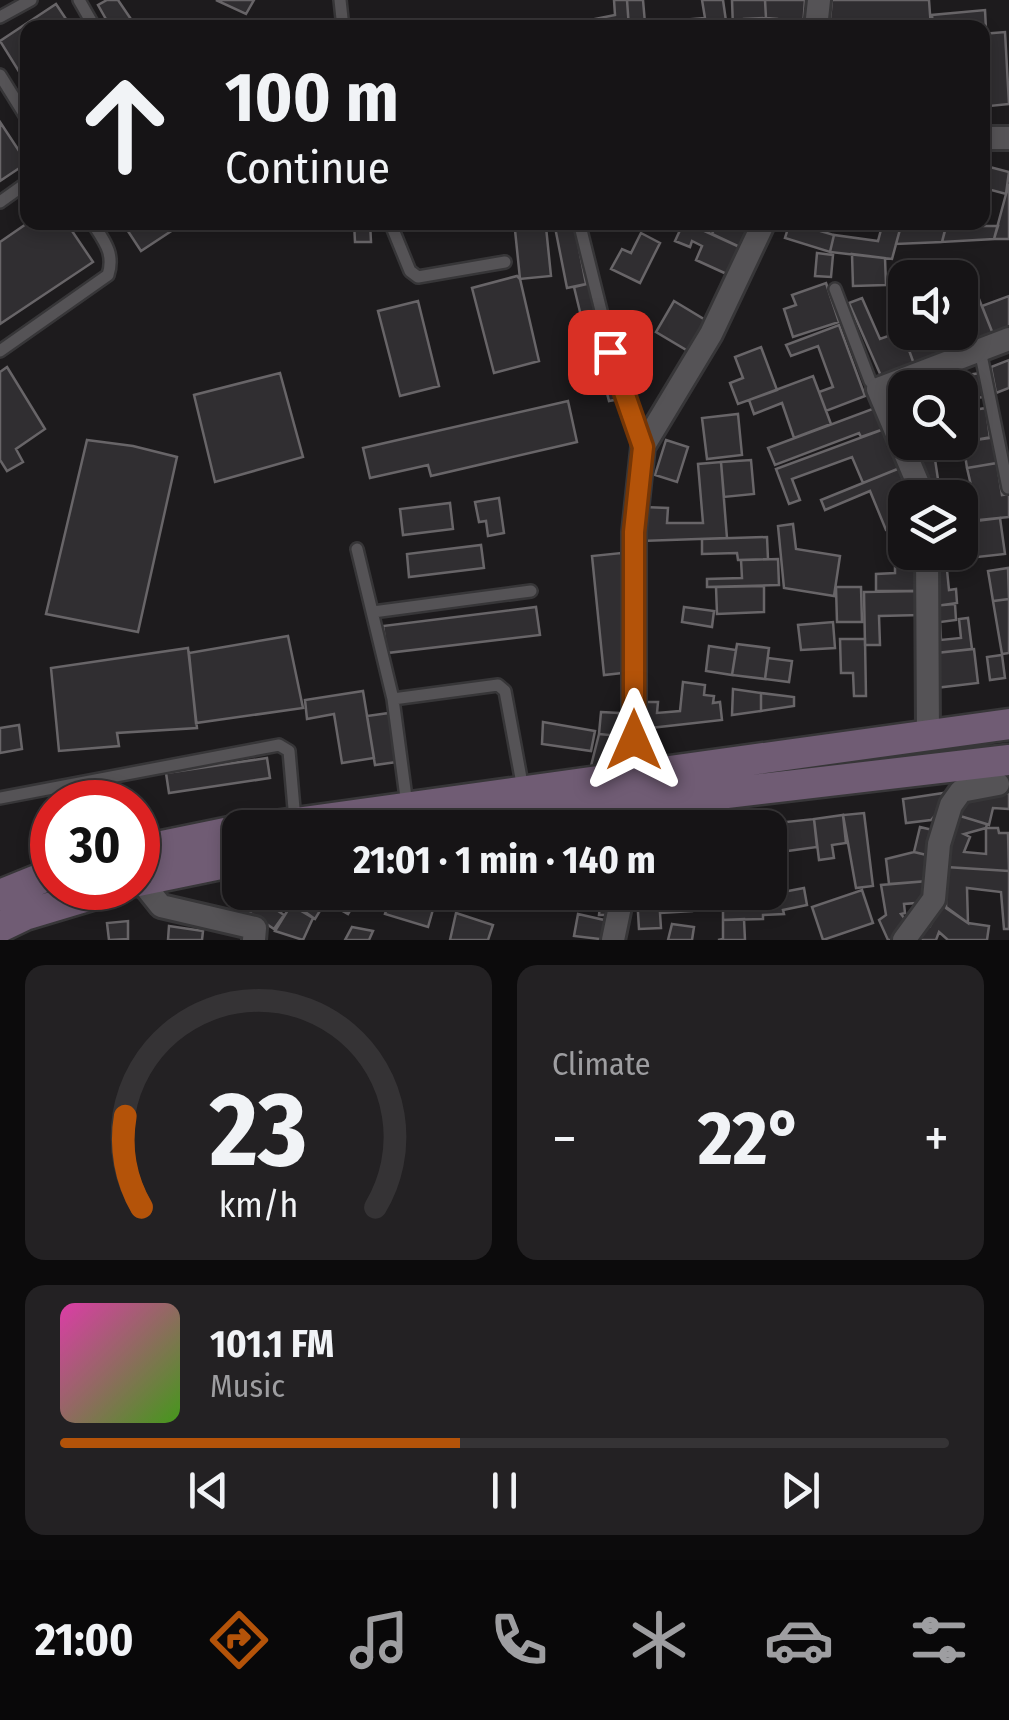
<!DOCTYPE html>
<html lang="en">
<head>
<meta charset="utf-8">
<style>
  :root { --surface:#161416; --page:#232123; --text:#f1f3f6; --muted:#9e9ea1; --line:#353335; --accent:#b45309 }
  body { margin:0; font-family:"Fira Sans Condensed",sans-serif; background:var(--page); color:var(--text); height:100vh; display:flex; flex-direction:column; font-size:38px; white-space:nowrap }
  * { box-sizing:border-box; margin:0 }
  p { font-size:32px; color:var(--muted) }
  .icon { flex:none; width:55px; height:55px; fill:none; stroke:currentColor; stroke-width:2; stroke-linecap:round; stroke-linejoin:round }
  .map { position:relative; height:940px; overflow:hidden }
  .sheet { display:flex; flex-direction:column; gap:25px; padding:25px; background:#0c0b0c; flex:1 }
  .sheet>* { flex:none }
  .hud { position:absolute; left:20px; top:20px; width:970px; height:210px; border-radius:20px; box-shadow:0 5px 15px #0003,0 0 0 2px var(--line); background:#161416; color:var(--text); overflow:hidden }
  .fabs { position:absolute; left:888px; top:260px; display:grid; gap:20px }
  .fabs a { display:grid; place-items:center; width:90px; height:90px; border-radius:20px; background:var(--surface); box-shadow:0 5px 15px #0003,0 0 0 2px var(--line); font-size:50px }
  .speed { position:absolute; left:30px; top:780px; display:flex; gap:20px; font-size:50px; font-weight:700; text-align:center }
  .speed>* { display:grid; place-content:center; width:130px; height:130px; border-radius:50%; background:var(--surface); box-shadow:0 5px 15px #0003,0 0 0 2px var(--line); line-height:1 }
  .speed .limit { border:15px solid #d22; background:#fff; color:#111 }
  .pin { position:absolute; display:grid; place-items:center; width:85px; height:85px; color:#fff; margin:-42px; border-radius:20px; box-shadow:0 5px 15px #0006 }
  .me { position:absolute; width:110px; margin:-55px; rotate:0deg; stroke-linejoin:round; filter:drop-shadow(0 0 8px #0008) }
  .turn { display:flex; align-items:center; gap:35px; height:210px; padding:0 40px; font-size:45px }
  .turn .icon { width:130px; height:130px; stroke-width:2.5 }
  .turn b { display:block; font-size:70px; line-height:85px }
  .big { font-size:75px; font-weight:700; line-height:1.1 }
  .sheet .card { flex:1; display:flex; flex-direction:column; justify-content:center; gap:15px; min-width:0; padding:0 35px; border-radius:20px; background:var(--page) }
  .sheet .dial { align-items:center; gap:0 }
  .dial svg { height:260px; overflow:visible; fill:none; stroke:var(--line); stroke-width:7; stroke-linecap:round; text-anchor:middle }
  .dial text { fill:var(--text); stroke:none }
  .song { display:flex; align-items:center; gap:30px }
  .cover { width:120px; height:120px; border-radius:15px; background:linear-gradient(135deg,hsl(320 70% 55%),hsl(100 70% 35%)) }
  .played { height:10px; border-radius:5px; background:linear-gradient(90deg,var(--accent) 45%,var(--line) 45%) }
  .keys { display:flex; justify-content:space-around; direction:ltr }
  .heat { display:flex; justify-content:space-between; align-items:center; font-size:55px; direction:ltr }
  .sheet .tiles { flex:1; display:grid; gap:25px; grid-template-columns:1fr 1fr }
  .card:last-child { grid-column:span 2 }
  .trip { position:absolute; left:222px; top:810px; width:565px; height:100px; border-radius:20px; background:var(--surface); box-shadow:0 5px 15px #0003,0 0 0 2px var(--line); font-weight:700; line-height:100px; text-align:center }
  .menu { display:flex; height:160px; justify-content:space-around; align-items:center; background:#090809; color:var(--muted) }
  .menu .icon { width:70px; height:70px }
  .menu .active { color:var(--accent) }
  .menu b { font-size:45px; color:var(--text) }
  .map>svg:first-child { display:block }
</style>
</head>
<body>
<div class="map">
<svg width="1009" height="940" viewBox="0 0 1009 940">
  <rect width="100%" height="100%" fill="#1d1b1d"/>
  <path fill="#302e31" stroke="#686568" stroke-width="2.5" fill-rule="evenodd" d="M107,0H118L137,28H111L98,5Z
    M216,0H254L246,14Z
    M614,0H627L629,28H586L585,21L615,15Z
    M627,0H643L645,23L705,18L702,0H723L727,28H629Z
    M732,0H765L766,18L744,19V28H733Z
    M765,0H805L803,28H777V19L766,18Z
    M832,0H929L931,28H829Z
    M56,4L72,28H28V86L0,41Z
    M985,10L990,106L982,107V28H933L932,15Z
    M1005,32L1009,104L990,106L982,34Z
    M0,122L27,163L0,181Z
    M982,165L1009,172L1006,194L984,188L982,194Z
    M1009,184V239H994L1006,194Z
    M29,222H66L93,262L0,324V242Z
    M122,222H185L141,251Z
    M354,222H370L371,242H355Z
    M554,222H574L586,284L567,288Z
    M717,222H755L744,249L712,234Z
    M790,222L834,235L830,252L785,238Z
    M883,222H902L892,259L830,252L834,235L878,241Z
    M902,222H918L917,227H946L942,242L896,244Z
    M947,222H975L974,226H998L994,239L942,242Z
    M546,227L551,276L520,279L515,230Z
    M681,228H698L744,249L731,276L696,260L702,246L692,241L690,247L675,241Z
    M641,233L660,243L640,283L611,269L622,249L631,253Z
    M817,253L833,255L831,277L815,276Z
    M852,254L885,258L886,285L853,286Z
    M517,276L520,279L539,361L494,373L472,288Z
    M591,283L611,366L594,370L574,287Z
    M826,283L839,322L793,337L784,309L796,305L792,295Z
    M1009,296V328L993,334L982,306Z
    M862,298L880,339L902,331L914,364L881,376L849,303Z
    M979,299L993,334L950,351L943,332H960V307Z
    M418,301L439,386L400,396L378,311Z
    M674,301L707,321L688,351L656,332Z
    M839,325L865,396L826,411L819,392L833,387L818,346L791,356L786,345Z
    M902,331L943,332L950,351L914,364Z
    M761,347L777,390L738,404L730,383L743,378L735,357Z
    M1009,360V388L996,393L991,367Z
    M611,366L620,399L609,401L601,369Z
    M7,367L45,429L16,449L23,462L7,471L0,460V372Z
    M280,373L303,457L215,482L194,395Z
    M981,373L984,397L960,400V388H953L952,377Z
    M813,376L831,424L794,438L782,403L754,414L749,400Z
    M568,401L577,442L431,476L428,465L370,478L363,448Z
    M875,408L884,429L861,437L859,433L775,465L768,448Z
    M986,408L990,438L963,442L960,438V412Z
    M738,414L742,455L707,459L702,418Z
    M884,429L900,468L863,483L852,457L792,479L800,500L789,504L776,469Z
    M992,437L997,463L967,468L963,442Z
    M87,440L133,446L177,457L138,632L46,614Z
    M666,440L688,447L677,482L655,475Z
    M933,446L939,486L924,488L918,448Z
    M751,460L754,494L724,497L721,462Z
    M721,462L727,538L641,541L644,507L668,508L667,523H703L698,464Z
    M997,463L1002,495L1009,494V517L979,520L967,468Z
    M900,468L912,498H905V530H886L870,491L825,510L821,500Z
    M499,498L504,533L488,536L486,521L479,522L475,502Z
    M450,503L453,529L403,535L400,509Z
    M1000,518L1005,554L931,562L932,552H960V545L978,543L976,521Z
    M793,524L796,549L840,556L834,596L784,588L778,526Z
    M899,530H905V552H920L921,591H876V574L895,573V544H900Z
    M767,537L768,559L738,560L737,553L702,554V539Z
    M481,545L484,568L409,577L407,554Z
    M621,553L632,672L604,675L592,556Z
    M778,559L779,585L707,587V579L742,578L741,560Z
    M946,560L949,590L956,589L957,603L936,606L931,562Z
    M1008,568L1009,599L993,601L988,571Z
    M764,586V612L717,614L716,587Z
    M836,587H861L862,622H837Z
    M921,591V615L879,616L880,645H865L864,592Z
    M1009,599V653L1002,654L993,601Z
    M955,604L956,620L940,622L941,640L961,638L959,619L968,618L972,649L936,653L931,606Z
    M536,607L540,635L387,653L383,626Z
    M684,607L714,611L712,627L682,622Z
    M833,622L835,648L801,650L798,625Z
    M288,636L303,708L196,723L189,653Z
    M840,639H865L866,696H854L853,673H841Z
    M737,644L769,648L765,679L732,675Z
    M709,646L736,650L732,675L706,671Z
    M188,648L197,728L117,733L119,746L59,751L51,668Z
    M974,649L978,683L935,688L936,653Z
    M1002,655L1005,678L990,680L987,657Z
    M768,658L792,661L789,682L765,679Z
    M683,682L705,685L704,695L714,696L713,703L720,702L722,720L641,729L642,702H658L657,713L680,711Z
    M733,689L761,693V711L732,715Z
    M363,691L374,758L342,763L334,714L307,719L305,700Z
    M761,693L794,697V706L761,711Z
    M601,712L619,713V736L599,734Z
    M389,713L397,762L375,765L367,716Z
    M543,722L595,731L591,751L542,744Z
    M19,725L22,749L0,753V728Z
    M599,734L619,736L616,768L591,766Z
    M267,758L270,778L169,793L166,773Z
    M950,792L951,798L931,820L906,823L903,799Z
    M1009,793V809L993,808L989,825L957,815L965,796Z
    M864,813L873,886L856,888L843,815Z
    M843,815L846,843L832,845L834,858L819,860L814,819Z
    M960,816L987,824L986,828H998L999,833H1008L1009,871L946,867L940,863ZM986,828V854L964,852L970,837L964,834Z
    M814,819L817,847L780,852L776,823Z
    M920,827L941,832L935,857L914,852Z
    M914,852L935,857L928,881L889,884L886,859Z
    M946,867L1009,871V929H1004L1001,892L967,888L968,923L946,908Z
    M782,872L783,892L804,888L807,905L783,910L784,914L763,915V919L723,920V908L764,906V892H770V873Z
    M928,881L930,902L904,904L905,913L901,914L912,928L899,940H888L879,920L886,915L881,885Z
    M862,890L873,923L823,940L812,907Z
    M306,892H317L327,899L315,919L297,906Z
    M339,892L359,896L348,914L332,905Z
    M392,892H414L436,899L428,927L385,914Z
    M579,892H618L615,915H599L601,896L578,898Z
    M692,894V911L660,913L661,928L639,929L637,896Z
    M255,895L284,915L274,929L228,898Z
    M942,904L968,923L989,926L987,940H948L939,932L936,940H918L927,924L930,926Z
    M291,905L313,918L303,940L275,931Z
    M456,913L493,925L488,940H450Z
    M578,914L613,922L608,940L574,936Z
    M744,919L745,940H718L723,939V920Z
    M128,921V939L109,940L107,923Z
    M672,924L694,927L692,940H668Z
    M169,926L203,931L202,940H168Z
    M352,927L373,931L369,940H345Z"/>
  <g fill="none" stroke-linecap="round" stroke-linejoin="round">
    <defs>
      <path id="lane" d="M79,0L95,28
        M340,0L343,28
        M0,17L31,0
        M0,75L28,120
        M0,202L28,182
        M390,222L410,271L418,277L505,262
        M579,222L618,379L642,444
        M835,289L870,381L878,389
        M980,350L1008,488
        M0,351L108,275C115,253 104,241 92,222
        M357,549L393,699L407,805
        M373,612L531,591
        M393,699L498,685L505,691L523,789
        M0,798L279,745L289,751L295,820"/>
      <path id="street" d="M816,28L819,0
        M982,138H1009
        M924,498L878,389L1009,339
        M927,552L928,736
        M634,775V532L643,447L711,334L764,222
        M141,881L161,906L255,928L254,940
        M613,940L623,892
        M904,940L934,899L939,844L951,805L961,791L998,784"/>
      <path id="secondary" d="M260,828L1009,724
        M472,828L693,797L1009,760
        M138,851L240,830
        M138,881L240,860
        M0,895L52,874
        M0,927L25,915L115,888"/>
    </defs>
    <use href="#lane" stroke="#373638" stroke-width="16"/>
    <use href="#street" stroke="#373638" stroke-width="28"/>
    <use href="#secondary" stroke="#373638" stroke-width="35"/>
    <use href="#lane" stroke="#555356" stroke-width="11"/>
    <use href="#street" stroke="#555356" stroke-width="22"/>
    <use href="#secondary" stroke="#705c74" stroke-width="30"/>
  </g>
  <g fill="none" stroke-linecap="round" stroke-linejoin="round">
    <defs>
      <path id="route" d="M610,352L643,447L634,532V740"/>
    </defs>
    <use href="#route" stroke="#753606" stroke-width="25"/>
    <use href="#route" stroke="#b45309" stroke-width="18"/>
  </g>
</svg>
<div class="fabs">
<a><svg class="icon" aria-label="sound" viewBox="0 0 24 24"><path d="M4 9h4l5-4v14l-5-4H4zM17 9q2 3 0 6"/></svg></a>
<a><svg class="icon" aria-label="search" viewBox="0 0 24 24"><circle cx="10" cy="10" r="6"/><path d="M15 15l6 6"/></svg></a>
<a><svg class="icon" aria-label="layers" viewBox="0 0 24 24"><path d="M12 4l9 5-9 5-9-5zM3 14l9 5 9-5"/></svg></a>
</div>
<div class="speed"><div class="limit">30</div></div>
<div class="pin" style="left:610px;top:352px;background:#d93025"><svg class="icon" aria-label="arrive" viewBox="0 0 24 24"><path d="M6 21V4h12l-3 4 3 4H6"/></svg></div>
<svg class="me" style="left:634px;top:740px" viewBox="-20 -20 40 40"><path d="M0-17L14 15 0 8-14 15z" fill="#b45309" stroke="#fff" stroke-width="4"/></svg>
<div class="trip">21:01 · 1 min · 140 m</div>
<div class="hud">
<div class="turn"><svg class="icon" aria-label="ahead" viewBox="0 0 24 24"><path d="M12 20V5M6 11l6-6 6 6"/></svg><div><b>100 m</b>Continue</div></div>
</div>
</div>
<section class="sheet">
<div class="tiles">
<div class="card dial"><svg viewBox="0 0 100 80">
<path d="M14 69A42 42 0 1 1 86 69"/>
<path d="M14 69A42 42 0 0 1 9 41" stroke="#b45309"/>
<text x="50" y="56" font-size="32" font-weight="700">23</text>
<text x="50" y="72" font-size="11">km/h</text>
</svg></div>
<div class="card"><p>Climate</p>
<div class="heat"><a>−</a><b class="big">22°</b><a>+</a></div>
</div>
<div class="card">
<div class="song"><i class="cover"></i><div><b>101.1 FM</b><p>Music</p></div></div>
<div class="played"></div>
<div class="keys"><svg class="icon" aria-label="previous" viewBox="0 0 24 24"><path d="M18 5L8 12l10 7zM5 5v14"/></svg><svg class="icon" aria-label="pause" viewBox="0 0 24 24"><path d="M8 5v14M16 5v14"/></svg><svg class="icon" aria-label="next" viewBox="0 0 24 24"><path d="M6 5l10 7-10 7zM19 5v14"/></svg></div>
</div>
</div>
</section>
<nav class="menu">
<b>21:00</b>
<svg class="icon active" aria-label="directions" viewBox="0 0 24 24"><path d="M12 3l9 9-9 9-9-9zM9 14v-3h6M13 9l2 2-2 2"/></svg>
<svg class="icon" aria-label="music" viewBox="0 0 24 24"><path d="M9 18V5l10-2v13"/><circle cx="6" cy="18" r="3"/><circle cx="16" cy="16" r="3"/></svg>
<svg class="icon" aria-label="phone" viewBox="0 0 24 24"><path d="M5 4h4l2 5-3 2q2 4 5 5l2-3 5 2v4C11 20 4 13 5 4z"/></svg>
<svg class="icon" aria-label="climate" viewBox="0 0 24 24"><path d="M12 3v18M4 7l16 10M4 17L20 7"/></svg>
<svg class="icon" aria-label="car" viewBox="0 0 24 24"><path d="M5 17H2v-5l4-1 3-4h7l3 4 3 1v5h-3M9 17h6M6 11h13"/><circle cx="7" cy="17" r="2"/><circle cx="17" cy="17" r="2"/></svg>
<svg class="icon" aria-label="filters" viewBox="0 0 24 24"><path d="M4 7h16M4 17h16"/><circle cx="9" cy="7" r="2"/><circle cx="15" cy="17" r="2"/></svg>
</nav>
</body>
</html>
